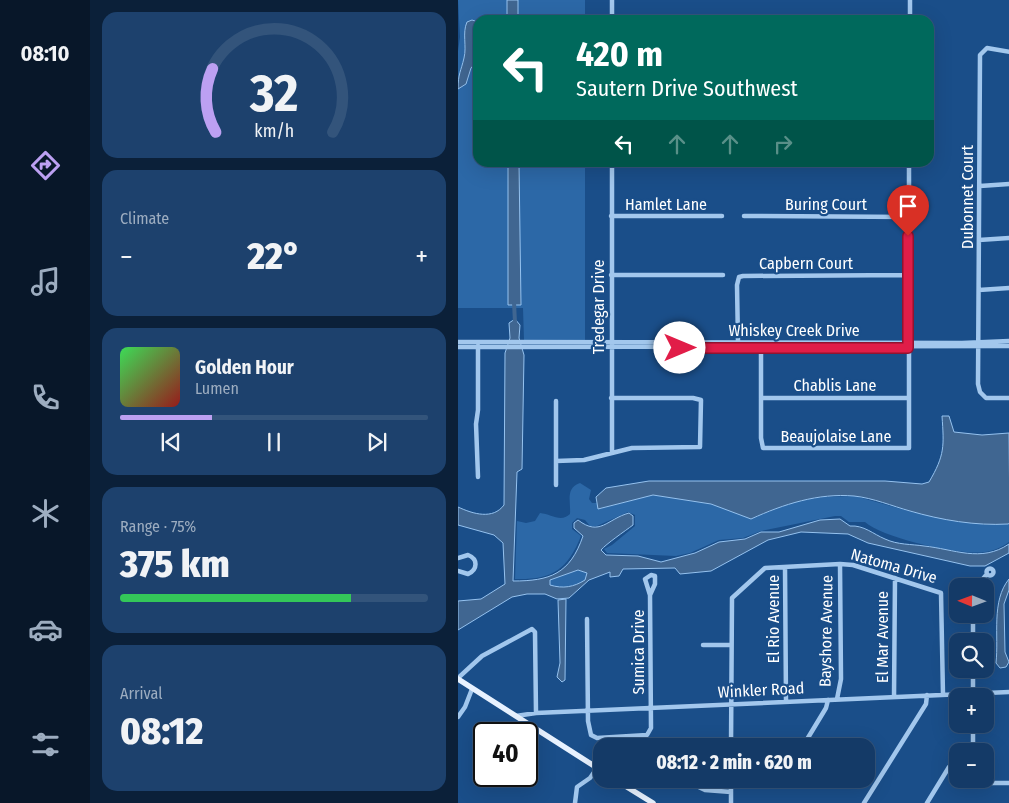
<!DOCTYPE html>
<html lang="en">
<head>
<meta charset="utf-8">
<style>
  :root { --surface:#143a67; --page:#1d416d; --text:#f1f3f6; --muted:#9dadc0; --line:#33547b; --accent:#bca0f2 }
  body { margin:0; font-family:"Fira Sans Condensed",sans-serif; background:var(--page); color:var(--text); height:100vh; display:flex; flex-direction:column; font-size:19px; white-space:nowrap }
  * { box-sizing:border-box; margin:0 }
  p { font-size:16px; color:var(--muted) }
  .icon { flex:none; width:28px; height:28px; fill:none; stroke:currentColor; stroke-width:2; stroke-linecap:round; stroke-linejoin:round }
  .map { position:relative; flex:1; overflow:hidden }
  .panel { display:flex; flex-direction:column; gap:12px; padding:12px; background:#0b2039; width:368px }
  .panel>* { flex:none }
  .guide { position:absolute; left:15px; top:15px; width:461px; height:152px; border-radius:15px; box-shadow:0 5px 20px #0002,0 0 0 1px var(--line); background:#00695c; color:#fff; overflow:hidden }
  .needle { width:32px; rotate:271deg }
  .buttons { position:absolute; left:491px; top:578px; display:grid; gap:10px }
  .buttons a { display:grid; place-items:center; width:45px; height:45px; border-radius:10px; background:var(--surface); box-shadow:0 5px 20px #0002,0 0 0 1px var(--line); font-size:25px }
  .speed { position:absolute; left:15px; top:722px; display:flex; gap:10px; font-size:25px; font-weight:700; text-align:center }
  .speed>* { display:grid; place-content:center; width:65px; height:65px; border-radius:50%; background:var(--surface); box-shadow:0 5px 20px #0002,0 0 0 1px var(--line); line-height:1 }
  .speed .limit { border:2px solid #111; border-radius:8px; background:#fff; color:#111 }
  .pin { position:absolute; display:grid; place-items:center; width:42px; height:42px; color:#fff; margin:-51px -21px; border-radius:50% 50% 50% 0; rotate:-45deg; box-shadow:0 0 5px #0007 }
  .pin .icon { rotate:45deg }
  .me { position:absolute; width:55px; margin:-28px; rotate:90deg; stroke-linejoin:round; filter:drop-shadow(0 0 4px #0008) }
  .turn { display:flex; align-items:center; gap:18px; height:105px; padding:0 20px; font-size:22px }
  .turn .icon { width:65px; height:65px; stroke-width:2.5 }
  .turn b { display:block; font-size:35px; line-height:42px }
  .lanes { display:flex; align-items:center; height:48px; padding:0 20px; background:#0003; justify-content:center; gap:25px; direction:ltr }
  .lanes .off { opacity:.35 }
  .big { font-size:38px; font-weight:800; line-height:1.1 }
  .panel .card { flex:1; display:flex; flex-direction:column; justify-content:center; gap:8px; min-width:0; padding:0 18px; border-radius:15px; background:var(--page) }
  .panel .dial { align-items:center; gap:0 }
  .dial svg { height:130px; overflow:visible; fill:none; stroke:var(--line); stroke-width:7; stroke-linecap:round; text-anchor:middle }
  .dial text { fill:var(--text); stroke:none }
  .song { display:flex; align-items:center; gap:15px }
  .cover { width:60px; height:60px; border-radius:8px; background:linear-gradient(135deg,hsl(130 70% 55%),hsl(0 70% 35%)) }
  .played { height:5px; border-radius:2px; background:linear-gradient(90deg,var(--accent) 30%,var(--line) 30%) }
  .keys { display:flex; justify-content:space-around; direction:ltr }
  .heat { display:flex; justify-content:space-between; align-items:center; font-size:28px; direction:ltr }
  .charge { height:8px; border-radius:4px; background:linear-gradient(90deg,#34c759 75%,var(--line) 0) }
  .trip { position:absolute; left:135px; top:738px; width:282px; height:50px; border-radius:15px; background:var(--surface); box-shadow:0 5px 20px #0002,0 0 0 1px var(--line); font-weight:800; line-height:50px; text-align:center }
  main { display:flex; flex:1; min-height:0 }
  .tab-bar { display:flex; flex-direction:column; width:90px; justify-content:space-around; align-items:center; background:#081729; color:var(--muted) }
  .tab-bar .icon { width:35px; height:35px }
  .tab-bar .selected { color:var(--accent) }
  .tab-bar b { font-size:22px; color:var(--text) }
  .map>svg:first-child { display:block }
</style>
</head>
<body>
<main>
<nav class="tab-bar">
<b>08:10</b>
<svg class="icon selected" aria-label="directions" viewBox="0 0 24 24"><path d="M12 3l9 9-9 9-9-9zM9 14v-3h6M13 9l2 2-2 2"/></svg>
<svg class="icon" aria-label="music" viewBox="0 0 24 24"><path d="M9 18V5l10-2v13"/><circle cx="6" cy="18" r="3"/><circle cx="16" cy="16" r="3"/></svg>
<svg class="icon" aria-label="phone" viewBox="0 0 24 24"><path d="M5 4h4l2 5-3 2q2 4 5 5l2-3 5 2v4C11 20 4 13 5 4z"/></svg>
<svg class="icon" aria-label="climate" viewBox="0 0 24 24"><path d="M12 3v18M4 7l16 10M4 17L20 7"/></svg>
<svg class="icon" aria-label="car" viewBox="0 0 24 24"><path d="M5 17H2v-5l4-1 3-4h7l3 4 3 1v5h-3M9 17h6M6 11h13"/><circle cx="7" cy="17" r="2"/><circle cx="17" cy="17" r="2"/></svg>
<svg class="icon" aria-label="filters" viewBox="0 0 24 24"><path d="M4 7h16M4 17h16"/><circle cx="9" cy="7" r="2"/><circle cx="15" cy="17" r="2"/></svg>
</nav>
<section class="panel">
<div class="card dial"><svg viewBox="0 0 100 80">
<path d="M14 69A42 42 0 1 1 86 69"/>
<path d="M14 69A42 42 0 0 1 12 30" stroke="#bca0f2"/>
<text x="50" y="56" font-size="32" font-weight="700">32</text>
<text x="50" y="72" font-size="11">km/h</text>
</svg></div>
<div class="card"><p>Climate</p>
<div class="heat"><a>−</a><b class="big">22°</b><a>+</a></div>
</div>
<div class="card">
<div class="song"><i class="cover"></i><div><b>Golden Hour</b><p>Lumen</p></div></div>
<div class="played"></div>
<div class="keys"><svg class="icon" aria-label="previous" viewBox="0 0 24 24"><path d="M18 5L8 12l10 7zM5 5v14"/></svg><svg class="icon" aria-label="pause" viewBox="0 0 24 24"><path d="M8 5v14M16 5v14"/></svg><svg class="icon" aria-label="next" viewBox="0 0 24 24"><path d="M6 5l10 7-10 7zM19 5v14"/></svg></div>
</div>
<div class="card"><p>Range · 75%</p><b class="big">375 km</b><div class="charge"></div></div>
<div class="card"><p>Arrival</p><b class="big">08:12</b></div>
</section>
<div class="map">
<svg width="552" height="803" viewBox="0 0 552 803">
  <rect width="100%" height="100%" fill="#1a4e89"/>
  <path fill="#2c68a7" d="M0,0H127V20H20V162L127,163V340H66L65,308H0V51L2,37Z
    M122,483L133,490L131,499L134,503H139L141,509L195,495L253,504L293,519L338,501L366,497L397,496L454,512L529,525L551,523V542C545,547 535,551 527,552C503,556 425,538 407,522H391L383,516H377L303,531L285,538L261,540L232,553L218,556L149,553L146,549L154,545L177,526V515L170,512L139,526H132L127,520L119,518L114,523V529L123,536C109,571 93,580 57,579L59,521L68,523L77,521L82,513C93,514 103,523 112,514C113,502 107,488 122,483Z
    M120,570L129,573L128,580C116,587 105,589 91,585L92,580Z"/>
  <path fill="#406691" stroke="#95c2ef" fill-rule="evenodd" d="M49,0H60V20H49Z
    M14,20L20,22V60L13,68L8,84L0,89C0,74 3,71 6,58C9,46 4,33 9,22Z
    M50,163H61L63,305H50Z
    M57,319L62,325L61,338L66,355L64,469L59,472L55,581C92,581 112,574 125,536L116,528V523L120,520C142,537 149,519 171,513L175,516V525C167,531 148,544 143,550L148,555L180,556L203,562L237,553L261,542L287,539L303,532H321L362,520L382,519L392,526C406,525 415,534 427,539C440,545 453,544 466,546C496,549 523,563 551,544V553L527,566H512L410,543L390,534L343,532L310,540L253,571L222,574L217,568L165,569L161,576L152,577V572L131,580L111,598L99,599L87,594H69L54,597L0,630V601L23,599L47,584L45,543L36,535L0,525V507C15,514 35,520 46,505L47,353L52,338L51,323ZM120,570L129,573L127,580C116,587 105,589 92,585V580Z
    M484,416H491L496,432L524,435L551,433L552,523L550,524C518,526 483,520 452,511C434,506 415,498 396,496C360,493 326,504 293,519L253,504L195,495L140,509L138,497L148,488L191,481H427L464,484L471,482C487,455 486,446 484,416Z
    M551,579V590L546,604L547,652L551,662L548,667L542,668L538,663C541,636 533,601 551,579Z
    M108,599L107,680L104,682L99,677L102,663L100,600Z"/>
  <g fill="none" stroke-linecap="round" stroke-linejoin="round">
    <path stroke="#406691" stroke-width="4" d="M56,302L57,323"/>
    <path stroke="#a2c7ed" stroke-width="4.5" d="M154,0V20
      M452,20V0
      M552,52L529,48L522,55L520,384L522,392L528,398H552
      M154,162V452
      M522,186L552,184
      M153,216H264
      M286,216L451,217
      M521,240L552,238
      M153,275H265
      M521,290L552,288
      M0,342L504,343L552,341
      M280,342L279,285L281,277L285,276L450,275
      M20,346V410L18,424L20,477
      M303,346V438L305,448H451V162
      M0,347L552,346
      M303,398H450
      M98,461L126,460L174,448L242,447L243,400L235,398H153
      M98,485V401
      M0,558L10,555C20,559 20,569 10,574L0,571
      M327,567L328,702
      M528.5 572a3.5 3.5 0 1 1 7 0a3.5 3.5 0 1 1-7 0Z
      M519,586L529,574
      M129,619L130,721L133,735L139,738L189,735L193,728L192,595L187,579L193,575L197,576V584L192,595
      M515,641V614
      M245,645H273
      M515,669V695
      M0,678L24,656L74,629L77,632L78,713
      M436,697L437,578
      M379,699L383,679L382,564
      M58,716L78,713L552,692
      M0,717L7,707L14,689
      M273,746L274,598L307,568L382,564L395,565L483,593L485,695
      M345,746L368,708L370,700
      M515,751V724
      M273,779V803
      M521,779L527,783H552
      M195,783L228,781L247,790L273,792
      M320,784L324,779
      M117,803L119,787L132,778L139,768
      M406,803L468,704L469,695
      M469,803L491,767L500,760"/>
    <path stroke="#e8f2ff" stroke-width="5.5" d="M0,679L144,771
      M156,779L195,803"/>
  </g>
  <g fill="none" stroke-linecap="round" stroke-linejoin="round">
    <defs>
      <path id="route" d="M222,348H450V236"/>
    </defs>
    <use href="#route" stroke="#92132f" stroke-width="12"/>
    <use href="#route" stroke="#e11d48" stroke-width="9"/>
  </g>
  <g text-anchor="middle" dominant-baseline="central" stroke-width="4.5" stroke-linejoin="round" paint-order="stroke">
    <g font-size="16" fill="#fff" stroke="#1a4e89">
      <text transform="translate(509 197) rotate(-90)">Dubonnet Court</text>
      <text x="208" y="204">Hamlet Lane</text>
      <text x="368" y="204">Buring Court</text>
      <text x="348" y="263">Capbern Court</text>
      <text transform="translate(140 307) rotate(-90)">Tredegar Drive</text>
      <text x="336" y="330">Whiskey Creek Drive</text>
      <text x="377" y="385">Chablis Lane</text>
      <text x="378" y="436">Beaujolaise Lane</text>
      <text transform="translate(436 566) rotate(16)">Natoma Drive</text>
      <text transform="translate(315 619) rotate(-90)">El Rio Avenue</text>
      <text transform="translate(368 631) rotate(-89)">Bayshore Avenue</text>
      <text transform="translate(424 637) rotate(-90)">El Mar Avenue</text>
      <text transform="translate(180 652) rotate(-90)">Sumica Drive</text>
      <text transform="translate(303 690) rotate(-3)">Winkler Road</text>
    </g>
  </g>
</svg>
<div class="buttons">
<a><svg class="needle" viewBox="-14 -14 28 28"><path d="M0-13l5 13h-10z" fill="#e53935"/><path d="M0 13l5-13h-10z" fill="#9dadc0"/></svg></a>
<a><svg class="icon" aria-label="search" viewBox="0 0 24 24"><circle cx="10" cy="10" r="6"/><path d="M15 15l6 6"/></svg></a>
<a>+</a>
<a>−</a>
</div>
<div class="speed"><div class="limit">40</div></div>
<div class="pin" style="left:450px;top:236px;background:#d93025"><svg class="icon" aria-label="arrive" viewBox="0 0 24 24"><path d="M6 21V4h12l-3 4 3 4H6"/></svg></div>
<svg class="me" style="left:222px;top:348px" viewBox="-20 -20 40 40"><circle r="19" fill="#fff"/><path d="M0-13L10 11 0 6-10 11z" fill="#e11d48"/></svg>
<div class="trip">08:12 · 2 min · 620 m</div>
<div class="guide">
<div class="turn"><svg class="icon" aria-label="left" viewBox="0 0 24 24"><path d="M17 20v-9H6M10 6l-5 5 5 5"/></svg><div><b>420 m</b>Sautern Drive Southwest</div></div>
<div class="lanes"><svg class="icon" aria-label="left" viewBox="0 0 24 24"><path d="M17 20v-9H6M10 6l-5 5 5 5"/></svg><svg class="icon off" aria-label="ahead" viewBox="0 0 24 24"><path d="M12 20V5M6 11l6-6 6 6"/></svg><svg class="icon off" aria-label="ahead" viewBox="0 0 24 24"><path d="M12 20V5M6 11l6-6 6 6"/></svg><svg class="icon off" aria-label="right" viewBox="0 0 24 24"><path d="M7 20v-9h11M14 6l5 5-5 5"/></svg></div>
</div>
</div>
</main>
</body>
</html>
